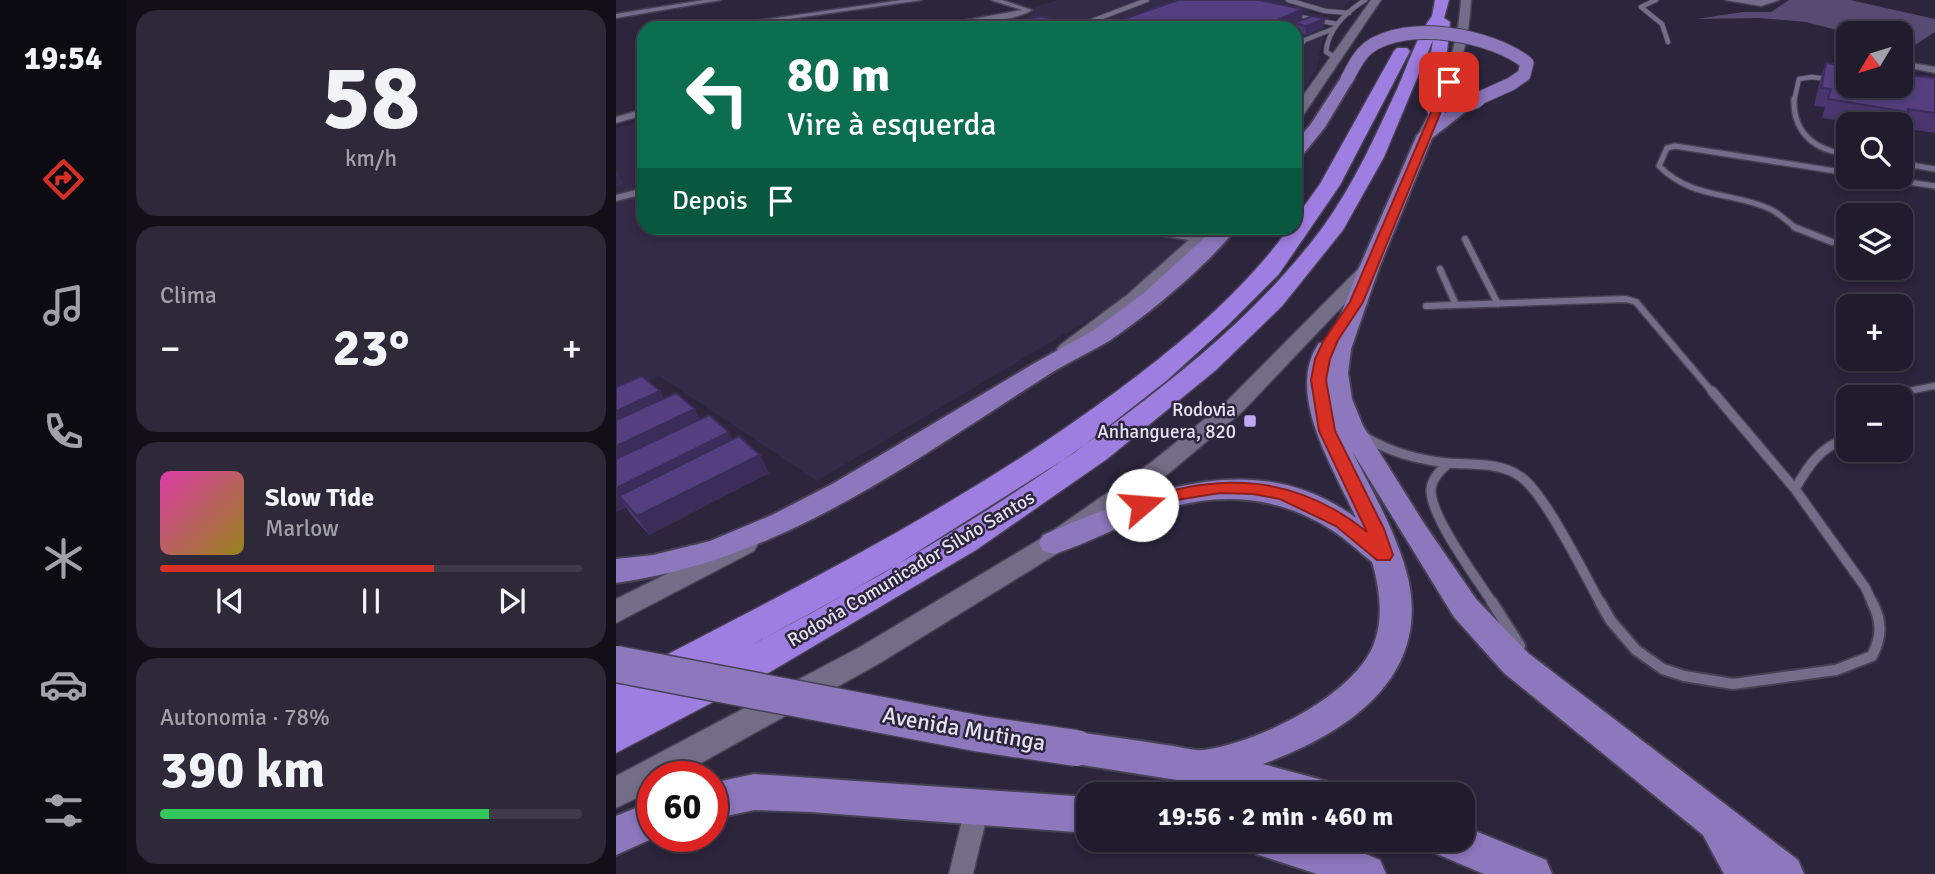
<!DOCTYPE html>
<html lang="pt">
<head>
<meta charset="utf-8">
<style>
  :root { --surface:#211c2d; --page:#2d2939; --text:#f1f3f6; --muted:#a2a1aa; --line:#3e3a49; --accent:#d93025 }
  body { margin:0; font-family:Signika,sans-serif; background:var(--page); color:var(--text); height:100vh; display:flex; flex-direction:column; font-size:26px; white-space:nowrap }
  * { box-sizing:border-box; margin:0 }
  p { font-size:23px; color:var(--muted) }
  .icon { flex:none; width:38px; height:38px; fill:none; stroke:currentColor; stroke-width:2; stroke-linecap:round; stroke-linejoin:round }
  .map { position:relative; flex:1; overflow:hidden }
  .details { display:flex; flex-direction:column; gap:10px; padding:10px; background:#120f19; width:490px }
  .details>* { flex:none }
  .guide { position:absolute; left:21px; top:21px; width:665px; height:214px; border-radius:21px; box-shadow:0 4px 10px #0003,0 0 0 2px var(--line); background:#0b6e4f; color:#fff; overflow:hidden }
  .needle { width:46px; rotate:232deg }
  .buttons { position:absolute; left:1220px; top:21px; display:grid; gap:14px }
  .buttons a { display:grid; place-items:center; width:77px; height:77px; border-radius:14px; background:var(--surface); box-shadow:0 4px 10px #0003,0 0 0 2px var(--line); font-size:35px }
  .speed { position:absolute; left:21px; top:761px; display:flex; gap:14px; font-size:35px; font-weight:700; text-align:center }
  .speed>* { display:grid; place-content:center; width:91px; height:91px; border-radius:50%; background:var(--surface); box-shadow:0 4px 10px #0003,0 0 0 2px var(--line); line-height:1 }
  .speed .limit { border:10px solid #d22; background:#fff; color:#111 }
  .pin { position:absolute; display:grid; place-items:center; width:60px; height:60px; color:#fff; margin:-30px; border-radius:14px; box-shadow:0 4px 10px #0006 }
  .me { position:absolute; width:77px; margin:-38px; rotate:72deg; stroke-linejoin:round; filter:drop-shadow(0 0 5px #0008) }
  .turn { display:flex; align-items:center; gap:24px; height:147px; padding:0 35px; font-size:32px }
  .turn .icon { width:91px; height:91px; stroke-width:2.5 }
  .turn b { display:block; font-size:49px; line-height:60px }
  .then { display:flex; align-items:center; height:66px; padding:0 35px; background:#0003; gap:14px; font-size:26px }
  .big { font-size:52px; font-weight:800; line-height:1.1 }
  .details .card { flex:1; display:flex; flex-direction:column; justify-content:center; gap:10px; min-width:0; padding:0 24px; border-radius:21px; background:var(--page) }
  .details .dial { align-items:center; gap:0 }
  .dial b { font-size:91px; line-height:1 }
  .song { display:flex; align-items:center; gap:21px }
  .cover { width:84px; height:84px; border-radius:10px; background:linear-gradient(135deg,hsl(320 70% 55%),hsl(50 70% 35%)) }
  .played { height:7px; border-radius:4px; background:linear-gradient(90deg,var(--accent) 65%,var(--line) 65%) }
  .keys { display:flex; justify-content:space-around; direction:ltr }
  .heat { display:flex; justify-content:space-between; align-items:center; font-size:38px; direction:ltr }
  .charge { height:10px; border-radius:5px; background:linear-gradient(90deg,#34c759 78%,var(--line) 0) }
  .trip { position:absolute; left:460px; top:782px; width:399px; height:70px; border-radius:21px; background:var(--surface); box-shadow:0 4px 10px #0003,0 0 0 2px var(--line); font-weight:800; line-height:70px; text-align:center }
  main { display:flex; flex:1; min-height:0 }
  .menu { display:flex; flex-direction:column; width:126px; justify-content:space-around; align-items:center; background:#0d0b12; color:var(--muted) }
  .menu .icon { width:49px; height:49px }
  .menu .selected { color:var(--accent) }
  .menu b { font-size:32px; color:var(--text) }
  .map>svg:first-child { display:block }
</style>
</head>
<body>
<main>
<nav class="menu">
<b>19:54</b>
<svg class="icon selected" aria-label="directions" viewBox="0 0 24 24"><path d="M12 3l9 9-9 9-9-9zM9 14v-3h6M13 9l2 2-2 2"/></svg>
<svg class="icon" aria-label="music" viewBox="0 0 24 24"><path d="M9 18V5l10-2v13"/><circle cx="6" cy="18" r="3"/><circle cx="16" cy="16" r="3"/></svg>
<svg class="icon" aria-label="phone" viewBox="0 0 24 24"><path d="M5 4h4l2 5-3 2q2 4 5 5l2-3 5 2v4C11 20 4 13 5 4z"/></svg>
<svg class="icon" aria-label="climate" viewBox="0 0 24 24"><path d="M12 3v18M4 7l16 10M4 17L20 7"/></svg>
<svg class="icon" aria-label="car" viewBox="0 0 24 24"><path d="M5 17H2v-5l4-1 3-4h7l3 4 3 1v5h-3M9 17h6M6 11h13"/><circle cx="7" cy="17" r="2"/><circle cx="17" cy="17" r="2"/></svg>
<svg class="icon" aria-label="filters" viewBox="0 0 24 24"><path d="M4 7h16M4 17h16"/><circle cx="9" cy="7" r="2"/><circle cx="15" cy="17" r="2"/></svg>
</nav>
<section class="details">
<div class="card dial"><b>58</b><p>km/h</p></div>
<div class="card"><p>Clima</p>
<div class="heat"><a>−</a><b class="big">23°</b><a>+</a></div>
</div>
<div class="card">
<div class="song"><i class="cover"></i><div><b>Slow Tide</b><p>Marlow</p></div></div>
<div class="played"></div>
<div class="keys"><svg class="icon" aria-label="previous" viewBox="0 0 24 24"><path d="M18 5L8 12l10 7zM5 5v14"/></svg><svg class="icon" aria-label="pause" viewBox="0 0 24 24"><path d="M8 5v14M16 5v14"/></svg><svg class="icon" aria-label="next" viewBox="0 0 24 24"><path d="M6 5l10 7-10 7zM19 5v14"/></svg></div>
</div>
<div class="card"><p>Autonomia · 78%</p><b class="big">390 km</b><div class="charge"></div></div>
</section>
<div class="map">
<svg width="1319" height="874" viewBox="0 0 1319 874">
  <rect width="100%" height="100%" fill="#2c253c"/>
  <path fill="#342b48" d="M443,0H735L727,9L703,8L692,12L714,18L699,24L709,27L701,67L679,105V28H340L413,17L417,7Z
    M28,120V228H582L507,299L201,481L43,376L0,396V128Z"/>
  <path fill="#574b74" d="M1173,0H1234L1319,19V32L1285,54L1284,33H1232L1190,22L1143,18L1080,19L1127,12H1155Z"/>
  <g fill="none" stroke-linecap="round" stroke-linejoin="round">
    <defs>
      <path id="lane-far4" d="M672,0L709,11L733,13
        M1040,0L1025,7L1046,24L1052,42
        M679,16L721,24
        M473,22L531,0
        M679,51L689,40L717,29
        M721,58L710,52C712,28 730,12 749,0
        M1178,101L1183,79L1196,77L1232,82"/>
      <path id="lane-far3" d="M1178,99C1177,134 1200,151 1232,154
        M1284,163L1319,169
        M1259,177L1319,186
        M1181,229C1172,222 1163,213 1154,209C1115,191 1077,200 1043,166L1051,148L1059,146L1232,173"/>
      <path id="lane-far2" d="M1178,227L1216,242
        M530,230L585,239
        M849,239L882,304
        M824,269L840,305
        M810,306L1010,299L1020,302L1097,393
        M1283,393L1318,386"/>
      <path id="lane-far1" d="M1096,391L1179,489L1249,587L1257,604
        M1276,397L1289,391
        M1284,411L1289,416L1284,426
        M751,438C776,453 804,460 832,463C857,465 885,462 905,477C930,495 968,574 985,604
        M833,463C824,470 816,478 815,489C813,515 862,580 877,604
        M1179,489C1192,466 1205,446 1232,438"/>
      <path id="lane" d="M876,602L904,646
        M984,602L995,621L1020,650L1047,669L1068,676L1117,684L1220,670L1256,656C1266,637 1266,621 1256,602"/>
      <path id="street" d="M88,0H105L0,18V14Z
        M286,0H306L109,28L103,26Z
        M375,0H386L416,10C399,22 330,28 307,28L406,10Z
        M1109,0H1163L1145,6Z
        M1284,61L1319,67V73L1284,66Z
        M28,109V115L0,123V117Z
        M28,188V194L0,201V195Z
        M361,797L369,800L373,808L357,874H333L349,808L353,800Z"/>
      <path id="secondary" d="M755,0H765L684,120L679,121V107Z
        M845,0H855C853,49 837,92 816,135L809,139L804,138L802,135C825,92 842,49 845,0Z
        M586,228H603L525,303L458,353H444L441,349L444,345L511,295Z
        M753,263L759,264L762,268L759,272L627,411L553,473L447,550L264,663L60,777H37V790L0,808V776L244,647L429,536L537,461L611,401L747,264Z
        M129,535L138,537L142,544L138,551L0,623V599Z"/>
      <path id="primary" d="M731,75L738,79L709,127L685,157L679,158V143L695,124L726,76Z
        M852,98L860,103L857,106L816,138L763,268L735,349L732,373L736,399L747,426L809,525L860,599L912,653L1182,860L1188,874H1108L1087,835L888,673L838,617L736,451C756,491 781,533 792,578C815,679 729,734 647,764L710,781L716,794H628L586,784L460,764L447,760L442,748L447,736L460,732C490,736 520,740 550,745C562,746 576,751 588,750C640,743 736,697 757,646C768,620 764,589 756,562C742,551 729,538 714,529C658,493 594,491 533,515C501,527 470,544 438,554L427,551L423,543L427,535C528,492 640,444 740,518C719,470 668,394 703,343L714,342L743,268L801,135L841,104Z
        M599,228H620C595,263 529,317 493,341C473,353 452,362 432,375C295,462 166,560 0,583V559L37,555L94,541L156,515L218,483L417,364L478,330L528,293Z
        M138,774L472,797V833L195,812L138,810L96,819V783Z
        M37,801V836H42L0,855V816Z
        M847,826L930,860L936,874H868L821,854L815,840H847Z
        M634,840H716L764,860L770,874H701L640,854Z"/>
      <path id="highway" d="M819,0H833L828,18L834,22L826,103L829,114L826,118H814L808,103L817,40L768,157L727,230L666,306L600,370L491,459L360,550L154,672L0,753V681C171,592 345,507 501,391C564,344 627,292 673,228H679V219L704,184L778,51L781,48H791L794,51L724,185L663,274L612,325L550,381L458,453L266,574L134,646C264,577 391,504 508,416C581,361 652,301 707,227C738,184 760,135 782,87C792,64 801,36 816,16Z"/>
    </defs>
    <use href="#lane-far4" stroke="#474154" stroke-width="6"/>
    <use href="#lane-far3" stroke="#474154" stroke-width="8"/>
    <use href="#lane-far2" stroke="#474154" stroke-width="9"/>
    <use href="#lane-far1" stroke="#474154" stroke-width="12"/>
    <use href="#lane" stroke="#474154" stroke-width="14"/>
    <use href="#street" stroke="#474154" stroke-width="3"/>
    <use href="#secondary" stroke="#474154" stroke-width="3"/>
    <use href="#primary" stroke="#474154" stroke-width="4"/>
    <use href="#highway" stroke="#474154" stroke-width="3"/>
    <use href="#lane-far4" stroke="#746d88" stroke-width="4.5"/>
    <use href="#lane-far3" stroke="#746d88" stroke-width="5"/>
    <use href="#lane-far2" stroke="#746d88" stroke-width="6"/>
    <use href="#lane-far1" stroke="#746d88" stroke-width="9"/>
    <use href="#lane" stroke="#746d88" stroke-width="10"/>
    <use href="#street" fill="#746d88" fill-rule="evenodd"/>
    <use href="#secondary" fill="#746d88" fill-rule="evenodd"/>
    <use href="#primary" fill="#8d77bd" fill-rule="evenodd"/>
    <use href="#highway" fill="#9e7ee0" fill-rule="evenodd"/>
    <defs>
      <path id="primary-bridge-far2" d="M731,79C737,68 742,56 752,48C791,19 876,35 911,63L908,75L895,84L857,101"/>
      <path id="primary-bridge-far1" d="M852,103L861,99"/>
      <path id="primary-bridge" d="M0,664L365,734L460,748"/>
    </defs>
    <use href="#primary-bridge-far2" stroke="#474154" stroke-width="15" stroke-linecap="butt"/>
    <use href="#primary-bridge-far1" stroke="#474154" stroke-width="19" stroke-linecap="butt"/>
    <use href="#primary-bridge" stroke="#474154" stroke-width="39" stroke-linecap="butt"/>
    <use href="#primary-bridge-far2" stroke="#8d77bd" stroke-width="13"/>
    <use href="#primary-bridge-far1" stroke="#8d77bd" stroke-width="17"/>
    <use href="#primary-bridge" stroke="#8d77bd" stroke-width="36"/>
  </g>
  <path fill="#49366e" d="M686,20L708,27L690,35L679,32L678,25L671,28H482Z
    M1210,63L1319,78V133L1286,128L1284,130V124H1246L1206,118L1209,107L1198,106L1204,80Z
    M0,387L44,391L48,399L84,419L113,432L116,439L153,473L33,535L15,515L10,507L0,512Z"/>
  <path fill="#3c2c5a" d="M687,9L686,21L678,23V25L671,28H645Z
    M709,19L708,27L690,35V26Z
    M0,169L7,184L0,186Z
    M44,391L53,409L0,434V411Z
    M79,409L88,428L0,470V446Z
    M113,432L122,451L3,496L10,507L0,512V488Z
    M144,455L153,473L33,535L21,516Z"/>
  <path fill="#553f80" stroke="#3c2c5a" stroke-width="2" d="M562,0H643L687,9L645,27L649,28H482Z
    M424,16L470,28H398L393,26Z
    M697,16L709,19L690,26L678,23Z
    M1210,63L1232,66V86H1284V74L1319,78V113L1292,109V112L1212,99L1215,89L1205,88Z
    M26,376L44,391L0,411V387Z
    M60,393L79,409L0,446V420Z
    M93,415L113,432L0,488V459Z
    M123,436L144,455L21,516L3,496Z"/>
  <path fill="#d93025" stroke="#8d1f18" stroke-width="2" d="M833,79L837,82L747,302L722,340L714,359L710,380L719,431L768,529L777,555L774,560H761L720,526L664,499L637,494L604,493L554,501L526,511L520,509L517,505L520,501C604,472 679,474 751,532L703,431L695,380L699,359L708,340L734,302L828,82Z"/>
  <rect fill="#bfa9f4" stroke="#2c253c" stroke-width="2.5" x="627" y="414" width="14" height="14" rx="3.5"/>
  <g text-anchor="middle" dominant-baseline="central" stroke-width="5" stroke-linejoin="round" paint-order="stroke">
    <g font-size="19" fill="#e6e2f1" stroke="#2c253c" text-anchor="end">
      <text x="620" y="410">Rodovia<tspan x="620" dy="22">Anhanguera, 820</tspan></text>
    </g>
    <g font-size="19" fill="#e6e2f1" stroke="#2c253c">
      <text transform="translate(295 569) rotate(-31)">Rodovia Comunicador Silvio Santos</text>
    </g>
    <g font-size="23" fill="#e6e2f1" stroke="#2c253c">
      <text transform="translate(348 729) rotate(10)">Avenida Mutinga</text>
    </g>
  </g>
</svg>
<div class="buttons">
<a><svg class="needle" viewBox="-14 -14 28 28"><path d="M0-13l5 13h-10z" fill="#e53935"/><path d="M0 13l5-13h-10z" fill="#a2a1aa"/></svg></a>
<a><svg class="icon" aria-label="search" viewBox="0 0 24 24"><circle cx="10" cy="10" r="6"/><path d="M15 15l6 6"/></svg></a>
<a><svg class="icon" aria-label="layers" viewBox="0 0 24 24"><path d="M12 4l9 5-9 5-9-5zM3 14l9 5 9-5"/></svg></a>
<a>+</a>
<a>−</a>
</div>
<div class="speed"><div class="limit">60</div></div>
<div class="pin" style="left:833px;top:82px;background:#d93025"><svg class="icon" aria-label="arrive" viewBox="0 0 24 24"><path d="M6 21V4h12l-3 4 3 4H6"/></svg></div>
<svg class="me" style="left:526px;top:505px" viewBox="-20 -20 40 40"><circle r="19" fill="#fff"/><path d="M0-13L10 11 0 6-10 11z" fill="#d93025"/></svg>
<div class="trip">19:56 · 2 min · 460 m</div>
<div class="guide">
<div class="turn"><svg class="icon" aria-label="left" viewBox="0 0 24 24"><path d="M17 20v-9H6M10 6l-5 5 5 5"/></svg><div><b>80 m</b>Vire à esquerda</div></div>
<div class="then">Depois<svg class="icon" aria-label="arrive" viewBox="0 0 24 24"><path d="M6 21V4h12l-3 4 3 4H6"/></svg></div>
</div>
</div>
</main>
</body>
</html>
